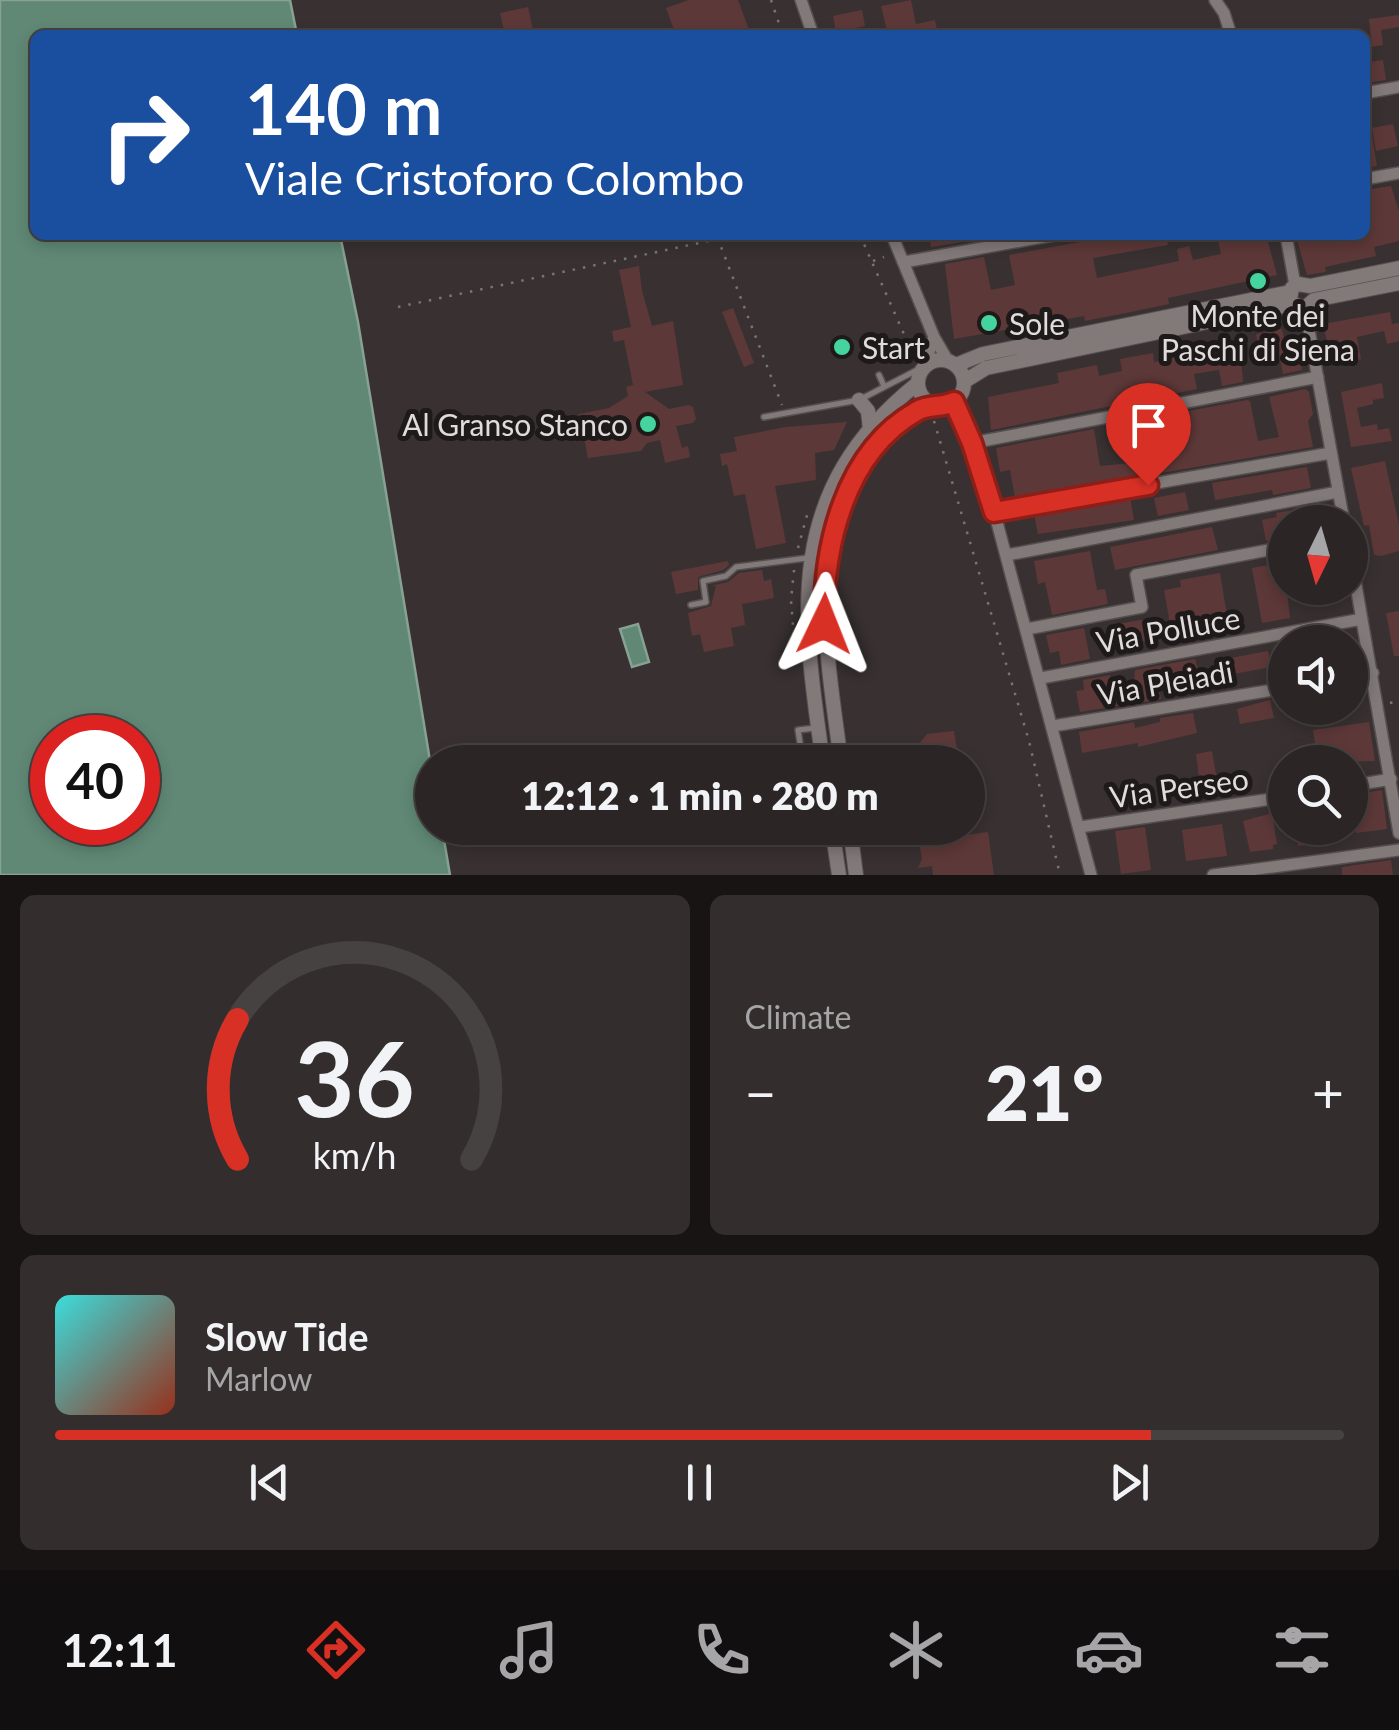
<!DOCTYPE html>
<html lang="en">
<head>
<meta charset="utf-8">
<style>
  :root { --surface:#2b2525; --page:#332d2d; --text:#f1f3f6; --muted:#a6a5a7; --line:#474242; --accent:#d93025 }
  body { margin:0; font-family:Lato,sans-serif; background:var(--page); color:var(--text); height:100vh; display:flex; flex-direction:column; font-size:38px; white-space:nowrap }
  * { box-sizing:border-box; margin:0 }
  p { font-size:32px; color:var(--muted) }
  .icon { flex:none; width:55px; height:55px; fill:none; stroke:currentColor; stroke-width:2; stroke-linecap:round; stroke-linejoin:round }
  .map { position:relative; height:875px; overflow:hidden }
  .drawer { display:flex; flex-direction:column; gap:20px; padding:20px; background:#181414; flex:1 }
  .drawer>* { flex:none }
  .banner { position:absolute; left:30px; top:30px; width:1340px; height:210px; border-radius:15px; box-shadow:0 5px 15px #0003,0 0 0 2px var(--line); background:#1a4fa0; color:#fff; overflow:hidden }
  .needle { width:65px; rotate:185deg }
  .fabs { position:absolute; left:1268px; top:505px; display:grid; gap:20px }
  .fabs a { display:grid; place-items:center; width:100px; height:100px; border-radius:50%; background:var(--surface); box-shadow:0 5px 15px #0003,0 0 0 2px var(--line); font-size:50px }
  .speed { position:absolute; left:30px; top:715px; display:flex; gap:20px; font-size:50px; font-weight:700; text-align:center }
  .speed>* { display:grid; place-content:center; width:130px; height:130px; border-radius:50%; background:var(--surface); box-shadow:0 5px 15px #0003,0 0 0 2px var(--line); line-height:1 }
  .speed .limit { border:15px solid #d22; background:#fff; color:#111 }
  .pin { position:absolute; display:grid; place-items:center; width:85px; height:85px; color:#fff; margin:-102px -42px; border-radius:50% 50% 50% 0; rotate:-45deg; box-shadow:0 0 10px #0007 }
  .pin .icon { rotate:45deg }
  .me { position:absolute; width:110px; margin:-55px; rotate:2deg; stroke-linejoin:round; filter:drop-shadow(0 0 8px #0008) }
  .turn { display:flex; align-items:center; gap:35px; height:210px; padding:0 50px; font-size:45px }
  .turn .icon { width:130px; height:130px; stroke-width:2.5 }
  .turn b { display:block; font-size:70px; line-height:85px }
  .big { font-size:75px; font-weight:800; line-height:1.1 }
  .drawer .card { flex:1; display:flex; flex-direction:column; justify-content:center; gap:15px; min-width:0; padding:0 35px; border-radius:15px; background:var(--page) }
  .drawer .dial { align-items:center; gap:0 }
  .dial svg { height:260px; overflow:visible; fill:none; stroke:var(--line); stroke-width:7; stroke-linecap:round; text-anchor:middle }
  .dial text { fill:var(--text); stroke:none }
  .song { display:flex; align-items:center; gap:30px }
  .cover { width:120px; height:120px; border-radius:15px; background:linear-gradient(135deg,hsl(180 70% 55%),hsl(10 70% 35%)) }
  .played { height:10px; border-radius:5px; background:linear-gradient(90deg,var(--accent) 85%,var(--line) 85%) }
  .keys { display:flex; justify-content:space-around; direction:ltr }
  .heat { display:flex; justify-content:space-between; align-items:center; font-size:55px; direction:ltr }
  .drawer .tiles { flex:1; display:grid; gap:20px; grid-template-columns:1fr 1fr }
  .card:last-child { grid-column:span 2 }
  .trip { position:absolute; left:415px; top:745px; width:570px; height:100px; border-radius:50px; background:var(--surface); box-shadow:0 5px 15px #0003,0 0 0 2px var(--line); font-weight:800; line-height:100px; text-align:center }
  .tab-bar { display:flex; height:160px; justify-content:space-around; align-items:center; background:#110f0f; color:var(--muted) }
  .tab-bar .icon { width:70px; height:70px }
  .tab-bar .selected { color:var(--accent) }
  .tab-bar b { font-size:45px; color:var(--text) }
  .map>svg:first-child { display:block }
</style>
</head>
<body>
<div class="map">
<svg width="1399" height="875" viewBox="0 0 1399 875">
  <rect width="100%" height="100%" fill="#393131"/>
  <path fill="#608875" stroke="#87a194" stroke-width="2.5" fill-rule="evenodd" d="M0,0H290L297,35H35V235H340L358,322L432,773V828H442L450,875H0ZM52,738H138V822H52Z
    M638,624L649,662L632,667L620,629Z"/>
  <path fill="#5d3838" d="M689,0H738L751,35H676L666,8Z
    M911,0L916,24L935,20L938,35H888L881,6Z
    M528,7L534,35H505L500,13Z
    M862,10L865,26L836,32L833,16Z
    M1399,15V27L1381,30L1383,45L1372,47L1369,19Z
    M1383,60L1386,80L1365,83V63Z
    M1393,124L1398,146L1376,151L1372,128Z
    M1371,130L1377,166L1365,168V131Z
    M1391,186L1399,211V241L1374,247L1376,256L1325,267L1326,272L1307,275L1297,240L1330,235H1365V190Z
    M929,235H980L981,239L931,247Z
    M1118,235H1166L1168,245L1093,258L1097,278L1179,261L1177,249L1189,246L1193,260L1221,254L1217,235H1266L1277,275L1168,298L1169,304L1131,312L1085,321L1084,316L954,339L945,264L984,257L991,290L1015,285L1009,255Z
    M639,266L642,291L652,326L673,321L683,385L645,392L669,409L689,405L693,407L696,419L693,423L676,426L682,448L688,446L690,457L665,463L660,440L647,443L641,451L588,458L579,414L609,408L628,396L626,387L633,385L624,340L614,342L612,331L631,327L619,270Z
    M733,308L754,363L744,367L722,312Z
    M1390,312L1392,324L1399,323V341L1387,344L1384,331L1357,337L1361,359L1343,363L1338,340L1327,342L1323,324Z
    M1282,329L1284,338L1295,335L1302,370L1283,374L1279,355L1260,359L1256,334Z
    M1240,345L1243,382L1222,386L1219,370L1194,374L1197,389L991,430L988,397L1059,383L1057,373L1097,365L1099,376L1122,371L1120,359L1153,353L1154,362Z
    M1382,383L1384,398L1373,400V404L1357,408L1361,427L1377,424L1378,430L1389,428L1392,441L1351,447L1341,392Z
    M1305,389L1309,392L1313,414L1308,421L1313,447L1015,498L1010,470L1000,472L996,448L1094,429L1100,466L1132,463L1125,423L1247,400L1250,401L1258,441L1279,437L1269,397Z
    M847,422L834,450L815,453L816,480L775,486L786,543L756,549L745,494L734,496L727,464L722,466L720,454L737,451L734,437L786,427Z
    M1385,461L1399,525V551L1381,556L1374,555L1369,525L1364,526L1351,468Z
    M1307,467L1311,488L1273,495L1272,490L1215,500L1212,483Z
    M1185,492L1189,510L1158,516L1154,498Z
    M1130,497L1134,520L1038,534L1034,514Z
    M1315,506L1318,522H1285V538L1266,541L1262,520L1277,517L1276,513Z
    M1212,527L1218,550L1115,570L1110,547Z
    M1090,551L1097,590L1105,589L1108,604L1052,615L1045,582L1038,584L1034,561Z
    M728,561L729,565L723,570L698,577V590L676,594L671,572Z
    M1280,563L1282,574H1285L1290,618L1262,623L1252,568Z
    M762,570L764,581L771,579L774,598L742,604L745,625L731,628L734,646L704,652L700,634L692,636L688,613L711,606L716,586H710L728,582L739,573Z
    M1220,573L1228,621L1189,628L1187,621L1170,624L1164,590L1181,587L1180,580Z
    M1399,611V656H1394L1386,613Z
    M1147,619L1150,640L1115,646L1111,625Z
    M1084,628L1090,659L1061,665L1059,651L1050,653L1046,635Z
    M1268,651L1271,667L1223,676L1220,660Z
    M1195,659L1202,682L1212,680L1214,690L1182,695L1178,678L1158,682L1161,699L1080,712L1076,691L1084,690L1083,680L1110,675L1112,684L1134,681L1135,670Z
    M1270,700L1274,718L1240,724L1237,709Z
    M1193,713L1197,733L1138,747V743L1082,753L1079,732L1134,722L1135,728L1160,722V718Z
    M1369,722L1375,761L1318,762L1313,730Z
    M954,731L959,762H910L909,756L927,734Z
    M1212,751L1216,774L1226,773L1229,790L1189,796L1186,779L1199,777L1196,754Z
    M1382,790L1387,829L1356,833L1351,795Z
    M1272,813L1277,844L1273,845V849L1250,852L1243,821Z
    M1222,824L1227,856L1186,861L1182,830Z
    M1145,827L1151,870L1121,874L1115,831Z
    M1296,828H1329L1331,842L1298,846Z
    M988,832L994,875H933L932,866L918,868L922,859L919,842Z
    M1391,860L1393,875H1342V867Z"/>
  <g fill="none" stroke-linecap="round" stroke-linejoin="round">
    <defs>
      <path id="service" d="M879,375L884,386
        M764,417L859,400L921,368
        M691,605L706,602L703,581L726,576L736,567L807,558
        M803,762L798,730L815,728"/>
      <path id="minor" d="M801,0L813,35
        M1215,0L1224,13L1231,35
        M1365,93L1399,87
        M1365,179L1399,173
        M892,235L934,337L948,361
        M1286,235L1295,285
        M904,262L1054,235
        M1305,308L1344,522
        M924,367L934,337
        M954,403L963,419L994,511L1091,875
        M972,443L1318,377
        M994,511L1331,453
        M1350,551L1399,833
        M1007,555L1338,492
        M1027,629L1142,607L1136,575L1285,547
        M1350,677L1373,673
        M1041,678L1362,619
        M1053,726L1285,688
        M1350,786L1391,779
        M1080,827L1285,797
        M1213,875L1399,850"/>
      <path id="tertiary" d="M1290,299L1292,288L1298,284L1310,286L1399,268
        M918 383a23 23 0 1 1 46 0a23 23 0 1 1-46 0Z
        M956,365L983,354L1290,292
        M965,381L986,368L1293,304L1305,308L1314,300L1399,283
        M859,400L868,411L870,430
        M823,762C801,611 784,490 918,383
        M841,762C828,660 804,548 869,457C885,435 906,414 932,404
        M832,828L839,875
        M850,828L856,875"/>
    </defs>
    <use href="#service" stroke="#564f4f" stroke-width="8"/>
    <use href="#minor" stroke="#564f4f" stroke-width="14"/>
    <use href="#tertiary" stroke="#564f4f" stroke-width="16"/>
    <path stroke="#7b7474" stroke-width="2.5" stroke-dasharray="2.5 8" stroke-linecap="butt" d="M771,0L783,35
      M860,235L915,359
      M873,261L884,257
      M398,307L718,239L782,405
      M934,421L1029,741L1060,875
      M798,548L809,508
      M794,570L791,600L795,652
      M1390,703L1399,701"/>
    <use href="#service" stroke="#827979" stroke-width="5"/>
    <use href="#minor" stroke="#827979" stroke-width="11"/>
    <use href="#tertiary" stroke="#827979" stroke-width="14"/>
  </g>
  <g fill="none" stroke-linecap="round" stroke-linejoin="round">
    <defs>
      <path id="route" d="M824,624C823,547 844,452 917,411C929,404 941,408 954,402L972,443L994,512L1148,485"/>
    </defs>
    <use href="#route" stroke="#8d1f18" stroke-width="25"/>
    <use href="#route" stroke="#d93025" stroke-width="18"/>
  </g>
  <g fill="#45d49e" stroke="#1e1a1a" stroke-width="4">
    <circle cx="1258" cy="281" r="10"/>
    <circle cx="989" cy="323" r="10"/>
    <circle cx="842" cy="347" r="10"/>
    <circle cx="648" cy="424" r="10"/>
  </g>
  <g text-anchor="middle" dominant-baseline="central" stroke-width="10" stroke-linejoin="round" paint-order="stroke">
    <g font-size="30" fill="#e1dbdb" stroke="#1e1a1a" text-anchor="start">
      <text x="1258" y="315" text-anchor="middle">Monte dei<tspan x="1258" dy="34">Paschi di Siena</tspan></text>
      <text x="1009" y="323">Sole</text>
      <text x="862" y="347">Start</text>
      <text x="628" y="424" text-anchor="end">Al Granso Stanco</text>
    </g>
    <g font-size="30" fill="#e1dbdb" stroke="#1e1a1a">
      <text transform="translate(1168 629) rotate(-10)">Via Polluce</text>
      <text transform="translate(1165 682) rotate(-10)">Via Pleiadi</text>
      <text transform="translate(1179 787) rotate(-8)">Via Perseo</text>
    </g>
  </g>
</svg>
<div class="fabs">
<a><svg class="needle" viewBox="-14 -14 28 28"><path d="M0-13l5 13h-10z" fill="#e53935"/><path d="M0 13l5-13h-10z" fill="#a6a5a7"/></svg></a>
<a><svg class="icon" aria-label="sound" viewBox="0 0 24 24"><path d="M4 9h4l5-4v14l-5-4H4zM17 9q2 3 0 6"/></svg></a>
<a><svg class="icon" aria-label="search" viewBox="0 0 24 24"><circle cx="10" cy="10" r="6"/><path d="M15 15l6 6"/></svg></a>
</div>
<div class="speed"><div class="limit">40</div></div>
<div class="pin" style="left:1148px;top:485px;background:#d93025"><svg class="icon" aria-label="arrive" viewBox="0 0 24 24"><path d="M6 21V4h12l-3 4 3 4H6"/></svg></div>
<svg class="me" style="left:824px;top:624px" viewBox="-20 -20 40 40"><path d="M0-17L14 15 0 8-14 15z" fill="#d93025" stroke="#fff" stroke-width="4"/></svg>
<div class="trip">12:12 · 1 min · 280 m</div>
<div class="banner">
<div class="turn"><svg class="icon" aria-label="right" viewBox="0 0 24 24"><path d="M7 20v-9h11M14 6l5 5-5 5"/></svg><div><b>140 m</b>Viale Cristoforo Colombo</div></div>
</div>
</div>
<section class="drawer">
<div class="tiles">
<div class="card dial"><svg viewBox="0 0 100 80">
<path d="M14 69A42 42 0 1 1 86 69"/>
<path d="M14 69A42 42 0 0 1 14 26" stroke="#d93025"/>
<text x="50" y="56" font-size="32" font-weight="700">36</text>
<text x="50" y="72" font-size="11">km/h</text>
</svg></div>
<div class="card"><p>Climate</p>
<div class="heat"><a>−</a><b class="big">21°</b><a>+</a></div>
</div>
<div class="card">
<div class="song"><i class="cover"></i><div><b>Slow Tide</b><p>Marlow</p></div></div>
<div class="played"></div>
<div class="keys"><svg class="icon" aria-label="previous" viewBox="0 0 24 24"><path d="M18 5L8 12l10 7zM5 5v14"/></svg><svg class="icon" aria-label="pause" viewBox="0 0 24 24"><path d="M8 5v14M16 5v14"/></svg><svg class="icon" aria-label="next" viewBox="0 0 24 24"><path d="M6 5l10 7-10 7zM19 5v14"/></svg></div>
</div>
</div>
</section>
<nav class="tab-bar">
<b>12:11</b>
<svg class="icon selected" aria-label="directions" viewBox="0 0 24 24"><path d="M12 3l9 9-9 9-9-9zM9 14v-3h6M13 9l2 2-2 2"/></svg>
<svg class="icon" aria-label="music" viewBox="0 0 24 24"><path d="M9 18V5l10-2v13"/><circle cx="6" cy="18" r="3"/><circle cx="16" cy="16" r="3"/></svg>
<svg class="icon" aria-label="phone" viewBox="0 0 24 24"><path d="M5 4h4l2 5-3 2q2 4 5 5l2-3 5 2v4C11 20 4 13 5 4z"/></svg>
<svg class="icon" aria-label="climate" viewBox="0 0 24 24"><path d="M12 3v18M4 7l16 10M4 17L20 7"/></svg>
<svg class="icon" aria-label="car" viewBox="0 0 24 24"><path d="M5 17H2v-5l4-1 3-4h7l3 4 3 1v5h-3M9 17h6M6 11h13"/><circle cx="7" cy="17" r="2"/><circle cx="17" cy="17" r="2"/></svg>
<svg class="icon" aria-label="filters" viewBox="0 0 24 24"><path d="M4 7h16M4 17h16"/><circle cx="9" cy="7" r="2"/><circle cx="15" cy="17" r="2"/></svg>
</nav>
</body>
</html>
